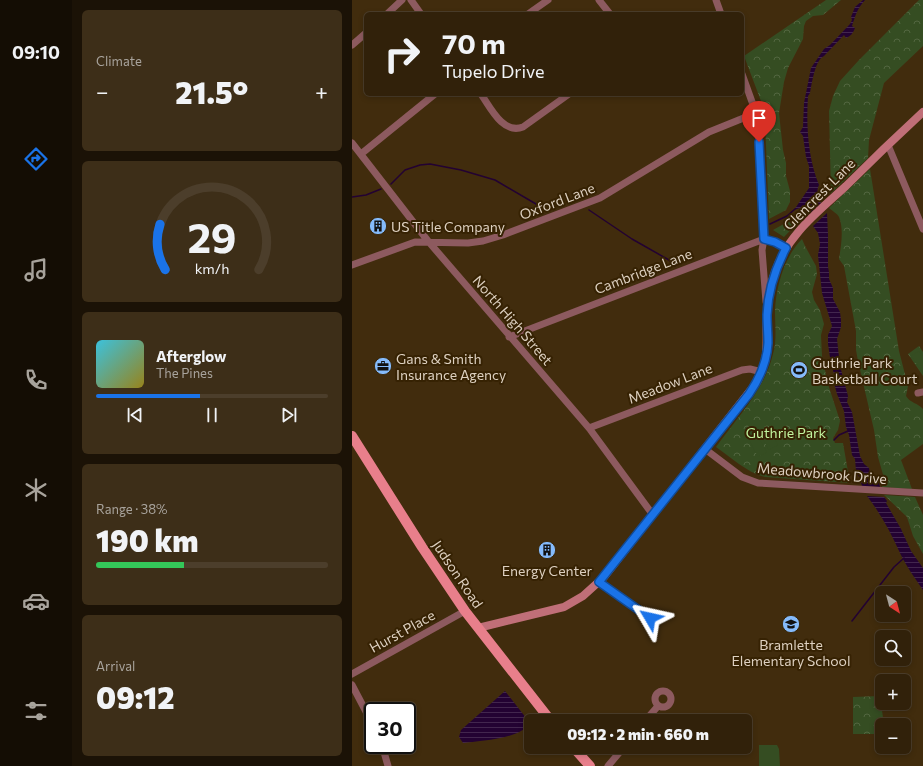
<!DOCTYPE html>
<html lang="en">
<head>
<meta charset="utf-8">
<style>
  :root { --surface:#31210a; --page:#3d2e18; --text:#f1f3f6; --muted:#a8a39c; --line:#4c3e2b; --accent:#1a73e8 }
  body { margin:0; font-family:Commissioner,sans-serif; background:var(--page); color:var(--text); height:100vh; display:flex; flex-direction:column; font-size:15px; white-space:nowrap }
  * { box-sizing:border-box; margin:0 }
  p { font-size:13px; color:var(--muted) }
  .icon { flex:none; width:22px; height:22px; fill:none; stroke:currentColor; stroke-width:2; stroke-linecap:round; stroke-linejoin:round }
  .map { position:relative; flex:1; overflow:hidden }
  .drawer { display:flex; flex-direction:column; gap:10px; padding:10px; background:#1b1206; width:280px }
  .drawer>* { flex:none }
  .hud { position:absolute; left:12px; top:12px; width:380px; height:84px; border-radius:6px; box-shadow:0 2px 6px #0003,0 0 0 1px var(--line); background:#31210a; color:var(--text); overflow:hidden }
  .needle { width:26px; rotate:144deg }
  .buttons { position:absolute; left:523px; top:586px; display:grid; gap:8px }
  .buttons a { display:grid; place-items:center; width:36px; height:36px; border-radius:6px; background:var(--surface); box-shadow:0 2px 6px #0003,0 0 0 1px var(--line); font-size:20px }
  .speed { position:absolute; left:12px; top:702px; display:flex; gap:8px; font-size:20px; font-weight:700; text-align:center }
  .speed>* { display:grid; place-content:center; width:52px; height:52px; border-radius:50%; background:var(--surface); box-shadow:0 2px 6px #0003,0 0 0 1px var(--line); line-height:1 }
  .speed .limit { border:2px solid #111; border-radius:6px; background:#fff; color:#111 }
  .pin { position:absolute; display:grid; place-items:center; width:34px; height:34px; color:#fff; margin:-41px -17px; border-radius:50% 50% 50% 0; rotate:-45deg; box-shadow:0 0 4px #0007 }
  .pin .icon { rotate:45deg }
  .me { position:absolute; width:44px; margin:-22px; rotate:306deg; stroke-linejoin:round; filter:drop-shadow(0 0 3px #0008) }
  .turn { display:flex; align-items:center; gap:14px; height:84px; padding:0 12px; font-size:18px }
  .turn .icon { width:52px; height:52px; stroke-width:2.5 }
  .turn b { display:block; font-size:28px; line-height:34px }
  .big { font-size:30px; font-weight:800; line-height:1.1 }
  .drawer .tile { flex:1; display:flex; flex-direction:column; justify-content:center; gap:6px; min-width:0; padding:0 14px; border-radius:6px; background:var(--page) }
  .drawer .dial { align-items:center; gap:0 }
  .dial svg { height:104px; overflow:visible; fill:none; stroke:var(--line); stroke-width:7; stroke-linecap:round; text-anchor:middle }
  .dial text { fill:var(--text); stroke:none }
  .song { display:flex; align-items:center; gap:12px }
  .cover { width:48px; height:48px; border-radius:6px; background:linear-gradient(135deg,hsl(190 70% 55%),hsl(50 70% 35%)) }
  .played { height:4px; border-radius:2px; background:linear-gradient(90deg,var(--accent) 45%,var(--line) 45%) }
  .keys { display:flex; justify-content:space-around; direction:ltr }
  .heat { display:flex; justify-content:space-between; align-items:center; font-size:22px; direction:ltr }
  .charge { height:6px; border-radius:3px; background:linear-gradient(90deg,#34c759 38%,var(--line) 0) }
  .trip { position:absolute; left:172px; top:714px; width:228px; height:40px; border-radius:6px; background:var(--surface); box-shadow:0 2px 6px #0003,0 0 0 1px var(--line); font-weight:800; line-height:40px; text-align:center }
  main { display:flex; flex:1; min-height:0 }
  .dock { display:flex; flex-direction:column; width:72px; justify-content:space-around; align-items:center; background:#140d04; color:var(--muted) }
  .dock .icon { width:28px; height:28px }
  .dock .current { color:var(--accent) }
  .dock b { font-size:18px; color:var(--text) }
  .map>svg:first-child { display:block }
</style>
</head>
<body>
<main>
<nav class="dock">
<b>09:10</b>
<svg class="icon current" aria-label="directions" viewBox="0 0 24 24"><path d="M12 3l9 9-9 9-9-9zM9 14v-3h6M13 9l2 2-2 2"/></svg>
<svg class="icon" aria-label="music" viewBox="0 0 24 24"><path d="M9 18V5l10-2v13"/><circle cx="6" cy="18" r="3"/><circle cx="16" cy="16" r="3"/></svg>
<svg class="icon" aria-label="phone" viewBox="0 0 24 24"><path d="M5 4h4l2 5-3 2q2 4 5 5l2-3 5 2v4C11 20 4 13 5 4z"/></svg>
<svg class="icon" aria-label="climate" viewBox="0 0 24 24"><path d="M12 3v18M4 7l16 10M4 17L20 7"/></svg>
<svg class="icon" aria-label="car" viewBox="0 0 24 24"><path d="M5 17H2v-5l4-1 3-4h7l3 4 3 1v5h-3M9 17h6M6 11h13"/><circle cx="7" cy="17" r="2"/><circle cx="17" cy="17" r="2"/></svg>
<svg class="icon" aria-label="filters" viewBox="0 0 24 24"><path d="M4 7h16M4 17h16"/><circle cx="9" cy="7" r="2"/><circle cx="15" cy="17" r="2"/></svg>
</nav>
<section class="drawer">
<div class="tile"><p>Climate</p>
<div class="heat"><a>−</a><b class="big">21.5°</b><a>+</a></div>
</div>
<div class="tile dial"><svg viewBox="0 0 100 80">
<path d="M14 69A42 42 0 1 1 86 69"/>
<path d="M14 69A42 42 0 0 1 10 34" stroke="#1a73e8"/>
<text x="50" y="56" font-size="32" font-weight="700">29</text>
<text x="50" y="72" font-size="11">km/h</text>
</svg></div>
<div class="tile">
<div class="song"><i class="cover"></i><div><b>Afterglow</b><p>The Pines</p></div></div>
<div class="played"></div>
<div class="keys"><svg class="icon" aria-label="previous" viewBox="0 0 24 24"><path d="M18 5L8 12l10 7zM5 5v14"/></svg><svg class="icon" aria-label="pause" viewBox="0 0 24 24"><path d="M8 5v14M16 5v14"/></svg><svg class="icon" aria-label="next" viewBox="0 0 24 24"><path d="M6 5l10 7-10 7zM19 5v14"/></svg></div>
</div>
<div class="tile"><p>Range · 38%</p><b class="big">190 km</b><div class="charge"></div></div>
<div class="tile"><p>Arrival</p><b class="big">09:12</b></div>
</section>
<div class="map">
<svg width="571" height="766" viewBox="0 0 571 766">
  <defs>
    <pattern id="park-crowns" width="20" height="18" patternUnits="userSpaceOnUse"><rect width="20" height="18" fill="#354d22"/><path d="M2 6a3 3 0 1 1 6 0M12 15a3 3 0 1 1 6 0" fill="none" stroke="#526640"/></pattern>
    <pattern id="water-rules" width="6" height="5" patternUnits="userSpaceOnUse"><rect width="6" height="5" fill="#230232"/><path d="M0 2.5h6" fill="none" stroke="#42264e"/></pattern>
  </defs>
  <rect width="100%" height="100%" fill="#412c0d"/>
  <path fill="url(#park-crowns)" d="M474,0H489L471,15L461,16L454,21L452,26L451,39L436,68L432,82L427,113L431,150L434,163V176L438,191V202L434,210L417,219L413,121L409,101L392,56Z
    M567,0H571V46L532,83L517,140L516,158L479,193L477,111L481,96L488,81L507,60Z
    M518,169L547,351L556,386L554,396C558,403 566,403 571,409V444L549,460L560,489L530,487L532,478L526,457L522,430L506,361L504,350V331L492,266L487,259C489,246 492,229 487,217C485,213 480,211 477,208Z
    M451,215L452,216L432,237L421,230L446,216Z
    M450,239L453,246L464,266L465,274L460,292L462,300L468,310L472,324L469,335L470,356L476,384L488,421L486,430L481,438L483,443H491L498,483L413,477C394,472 380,458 364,447C385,418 413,389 421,354C425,341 423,325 423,311C424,287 432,257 450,239Z
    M567,346L571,352V376L556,354Z
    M532,495L563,497L571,515V554L561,536L555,517Z
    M528,696L532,725H530V734H501V697Z"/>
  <path fill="#354d22" d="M567,351L571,356V373L559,356Z
    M447,360L455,364L447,380L439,376Z
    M415,427L426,445L417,450L407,432Z
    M404,434L415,452L406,457L396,438Z
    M407,745H425L427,749L428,766H407Z"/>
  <path fill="url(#water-rules)" d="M511,0H513C505,9 504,14 500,26L503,28C501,33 499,36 494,38L492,35L472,56C463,60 460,83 458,93L456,96C454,126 456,158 467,185C464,190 466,199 469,203L458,213L454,206L442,210L457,188V166L454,157L451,136L448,132L451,127L452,103L459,68L472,49L478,45L498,24L500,20L499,17L503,7Z
    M475,213L476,235V267L477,272V279L481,288V299L488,312L489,320V327L485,339L488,366L496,396L495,402L500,412L508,456L512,464L517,468L518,474L527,483L528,487L510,486L508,479L504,471L503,459L500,455L497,435L494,427L492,411L485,394L482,383L483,377L479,364L476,344V335L480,326L470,293L466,255L468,244L466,233L461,226Z
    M515,496L532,497L535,501L534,503L549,529L559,551L571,568V590C563,578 554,566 548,553C539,533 529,514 515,496Z
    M153,691L178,723C169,739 127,741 111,743L107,737L109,730Z"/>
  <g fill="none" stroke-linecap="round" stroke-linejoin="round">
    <path stroke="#230232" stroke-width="1.5" d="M39,184L53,170L68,165L78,164L109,170L143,180L184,204L190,213
      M0,197L14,195L29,189
      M237,210L280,239L317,260L323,266
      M418,224L435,216L443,209
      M482,440L487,435L496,431
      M500,621L542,567L552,558"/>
    <path stroke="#8d5a5f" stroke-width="7" d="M59,0L69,14
      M247,0L258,14
      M364,0L369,14
      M35,14L50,0
      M176,14L196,0
      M0,45L14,33
      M390,74L404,113L406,125L412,239L410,250L414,302
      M129,94C138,107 151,135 171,127L217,94
      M0,143L76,241L237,428L301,515
      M536,145L571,229
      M9,154L83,94
      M0,265L63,242L116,243L131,241L151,235L248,198L357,132L404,113
      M157,337L412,239L423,242L434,248
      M566,393L571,392
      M237,428L390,370L398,369L410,372
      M353,449L390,477L406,483L571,493
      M247,581L298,618L307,619
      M0,674L113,611
      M0,685L21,725
      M303 699a8 8 0 1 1 16 0a8 8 0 1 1-16 0Z
      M293,721L306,706
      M30,745L36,766
      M256,766L272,747"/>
    <path stroke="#c06f78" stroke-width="8" d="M126,628L212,607L231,596L252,577L405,382C419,356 413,340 415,314C416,300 418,285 423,272C435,235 467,211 494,186C519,161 545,136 571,112"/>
    <path stroke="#e87f8b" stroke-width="10" d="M0,436L70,547L113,611L199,721
      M221,747L238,766"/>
  </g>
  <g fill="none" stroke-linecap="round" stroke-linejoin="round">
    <defs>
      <path id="route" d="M298,618L247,582L397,394C408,378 415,362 416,343C416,334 415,324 415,315C416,291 423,269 434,248L423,242L412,239L407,142"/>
    </defs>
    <use href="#route" stroke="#114b97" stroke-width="10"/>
    <use href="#route" stroke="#1a73e8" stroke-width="7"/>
  </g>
  <defs>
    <symbol id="building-disc" viewBox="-11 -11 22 22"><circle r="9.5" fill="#85bbfb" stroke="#362203"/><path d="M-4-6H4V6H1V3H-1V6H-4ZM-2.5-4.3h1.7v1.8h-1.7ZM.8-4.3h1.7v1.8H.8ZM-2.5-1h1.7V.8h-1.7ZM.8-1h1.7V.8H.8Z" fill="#111"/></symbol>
    <symbol id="office-disc" viewBox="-11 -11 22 22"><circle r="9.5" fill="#85bbfb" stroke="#362203"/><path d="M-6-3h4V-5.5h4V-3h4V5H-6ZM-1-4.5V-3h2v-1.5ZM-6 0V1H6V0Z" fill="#111"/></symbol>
    <symbol id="stadium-disc" viewBox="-11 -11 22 22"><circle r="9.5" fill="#85bbfb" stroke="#362203"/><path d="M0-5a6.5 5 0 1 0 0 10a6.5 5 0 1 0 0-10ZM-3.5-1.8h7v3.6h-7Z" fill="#111"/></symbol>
    <symbol id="school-disc" viewBox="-11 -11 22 22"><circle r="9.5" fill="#85bbfb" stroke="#362203"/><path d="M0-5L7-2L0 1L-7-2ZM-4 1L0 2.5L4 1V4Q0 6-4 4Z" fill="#111"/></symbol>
  </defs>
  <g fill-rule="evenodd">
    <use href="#building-disc" x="16" y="216" width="20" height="20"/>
    <use href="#office-disc" x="21" y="356" width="20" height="20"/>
    <use href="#stadium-disc" x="437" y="360" width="20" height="20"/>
    <use href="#building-disc" x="185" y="540" width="20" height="20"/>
    <use href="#school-disc" x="429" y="614" width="20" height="20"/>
  </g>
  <g text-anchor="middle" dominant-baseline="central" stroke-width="4" stroke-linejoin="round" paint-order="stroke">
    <g font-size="14" fill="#ddd0c0" stroke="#362203">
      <text transform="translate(467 194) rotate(-45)">Glencrest Lane</text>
      <text transform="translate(205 201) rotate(-21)">Oxford Lane</text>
      <text transform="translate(291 271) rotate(-21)">Cambridge Lane</text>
      <text transform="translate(161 320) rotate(49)">North High Street</text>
      <text transform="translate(318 383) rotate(-21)">Meadow Lane</text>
      <text transform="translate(470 473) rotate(5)">Meadowbrook Drive</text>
      <text transform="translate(106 574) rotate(56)">Judson Road</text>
      <text transform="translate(50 631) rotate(-29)">Hurst Place</text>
    </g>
    <g font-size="14" fill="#ddd0c0" stroke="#362203" text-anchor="start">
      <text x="39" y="226">US Title Company</text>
      <text x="44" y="358">Gans &amp; Smith<tspan x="44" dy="16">Insurance Agency</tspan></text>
      <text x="460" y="362">Guthrie Park<tspan x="460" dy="16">Basketball Court</tspan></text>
      <text x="195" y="570" text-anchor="middle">Energy Center</text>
      <text x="439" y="644" text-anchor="middle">Bramlette<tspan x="439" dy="16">Elementary School</tspan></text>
    </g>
    <g font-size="14" fill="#c1f39e" stroke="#362203">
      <text x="434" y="432">Guthrie Park</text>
    </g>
  </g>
</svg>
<div class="buttons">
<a><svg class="needle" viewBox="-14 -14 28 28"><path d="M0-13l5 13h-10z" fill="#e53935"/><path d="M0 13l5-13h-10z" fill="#a8a39c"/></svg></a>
<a><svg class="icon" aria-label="search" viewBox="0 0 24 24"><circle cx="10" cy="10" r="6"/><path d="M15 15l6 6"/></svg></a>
<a>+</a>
<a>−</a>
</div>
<div class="speed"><div class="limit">30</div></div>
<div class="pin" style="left:407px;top:142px;background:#d93025"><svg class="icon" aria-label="arrive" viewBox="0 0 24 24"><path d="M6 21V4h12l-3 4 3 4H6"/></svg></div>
<svg class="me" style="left:298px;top:618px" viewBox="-20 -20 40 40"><path d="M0-17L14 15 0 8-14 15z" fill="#1a73e8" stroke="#fff" stroke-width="4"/></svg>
<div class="trip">09:12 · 2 min · 660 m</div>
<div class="hud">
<div class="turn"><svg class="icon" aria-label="right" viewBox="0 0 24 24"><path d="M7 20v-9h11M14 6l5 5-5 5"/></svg><div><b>70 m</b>Tupelo Drive</div></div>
</div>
</div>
</main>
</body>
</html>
